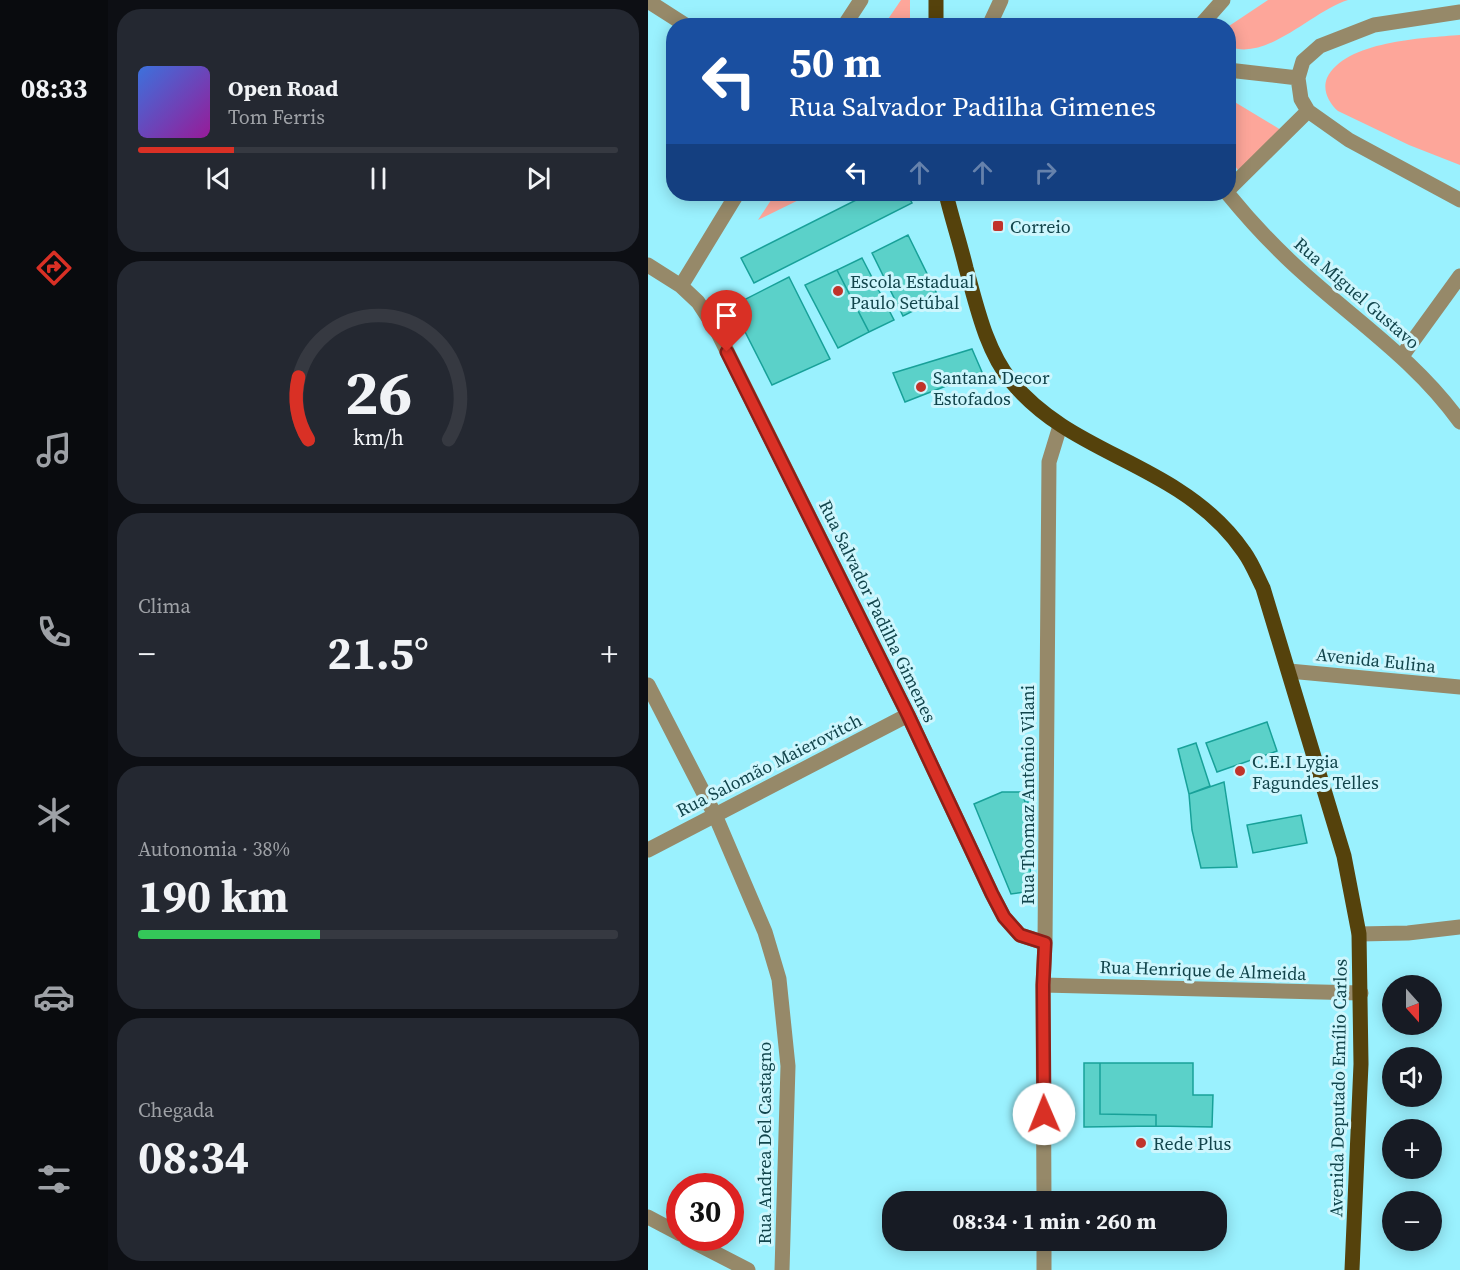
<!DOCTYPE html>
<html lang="pt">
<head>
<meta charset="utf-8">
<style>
  :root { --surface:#171b24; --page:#242831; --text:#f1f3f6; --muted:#9ea1a6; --line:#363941; --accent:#d93025 }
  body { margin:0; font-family:"Source Serif 4",serif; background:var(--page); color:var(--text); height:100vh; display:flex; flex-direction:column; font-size:22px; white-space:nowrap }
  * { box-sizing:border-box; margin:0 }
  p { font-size:20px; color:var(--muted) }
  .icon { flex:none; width:33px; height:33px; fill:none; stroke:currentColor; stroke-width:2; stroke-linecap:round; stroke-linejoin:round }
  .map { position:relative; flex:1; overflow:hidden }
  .panel { display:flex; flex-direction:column; gap:9px; padding:9px; background:#0d0f14; width:540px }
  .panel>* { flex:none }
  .hud { position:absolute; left:18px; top:18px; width:570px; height:183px; border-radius:24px; box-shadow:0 3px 15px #0003; background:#1a4fa0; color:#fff; overflow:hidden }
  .needle { width:39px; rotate:159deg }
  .buttons { position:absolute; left:734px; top:975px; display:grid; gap:12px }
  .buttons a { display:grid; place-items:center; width:60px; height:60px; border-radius:50%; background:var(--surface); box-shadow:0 3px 15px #0003; font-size:30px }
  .speed { position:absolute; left:18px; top:1173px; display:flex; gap:12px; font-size:30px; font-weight:700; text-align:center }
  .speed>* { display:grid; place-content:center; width:78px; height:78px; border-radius:50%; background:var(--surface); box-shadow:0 3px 15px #0003; line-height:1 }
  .speed .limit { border:9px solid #d22; background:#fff; color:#111 }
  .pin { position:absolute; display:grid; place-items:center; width:51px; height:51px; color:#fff; margin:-62px -26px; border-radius:50% 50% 50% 0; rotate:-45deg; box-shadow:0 0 6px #0007 }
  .pin .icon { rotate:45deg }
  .me { position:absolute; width:66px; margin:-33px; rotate:359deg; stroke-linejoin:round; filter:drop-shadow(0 0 4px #0008) }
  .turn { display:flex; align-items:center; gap:21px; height:126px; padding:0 24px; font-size:27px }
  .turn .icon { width:78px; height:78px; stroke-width:2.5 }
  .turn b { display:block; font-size:42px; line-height:51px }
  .lanes { display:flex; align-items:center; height:57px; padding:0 24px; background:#0003; justify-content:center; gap:30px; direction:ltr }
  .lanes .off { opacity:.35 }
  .big { font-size:45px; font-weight:700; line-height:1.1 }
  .panel .card { flex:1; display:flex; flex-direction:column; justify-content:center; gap:9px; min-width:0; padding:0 21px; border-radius:24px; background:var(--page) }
  .panel .dial { align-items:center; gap:0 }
  .dial svg { height:156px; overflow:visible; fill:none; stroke:var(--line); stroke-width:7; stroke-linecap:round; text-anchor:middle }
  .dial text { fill:var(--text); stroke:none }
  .song { display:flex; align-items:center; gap:18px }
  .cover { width:72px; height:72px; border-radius:9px; background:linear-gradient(135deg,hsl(220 70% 55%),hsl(300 70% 35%)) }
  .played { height:6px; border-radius:3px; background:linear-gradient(90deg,var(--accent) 20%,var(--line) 20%) }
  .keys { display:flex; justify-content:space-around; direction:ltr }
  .heat { display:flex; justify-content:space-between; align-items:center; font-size:33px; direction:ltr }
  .charge { height:9px; border-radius:4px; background:linear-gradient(90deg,#34c759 38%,var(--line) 0) }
  .trip { position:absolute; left:234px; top:1191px; width:345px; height:60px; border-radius:24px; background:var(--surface); box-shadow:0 3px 15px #0003; font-weight:700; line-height:60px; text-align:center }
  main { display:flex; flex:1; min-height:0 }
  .tabs { display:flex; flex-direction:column; width:108px; justify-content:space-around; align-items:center; background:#090b0e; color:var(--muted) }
  .tabs .icon { width:42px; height:42px }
  .tabs .selected { color:var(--accent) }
  .tabs b { font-size:27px; color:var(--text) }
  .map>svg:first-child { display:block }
</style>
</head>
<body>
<main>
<nav class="tabs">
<b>08:33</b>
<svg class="icon selected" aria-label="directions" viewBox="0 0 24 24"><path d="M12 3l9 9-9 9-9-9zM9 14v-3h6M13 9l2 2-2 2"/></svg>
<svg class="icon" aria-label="music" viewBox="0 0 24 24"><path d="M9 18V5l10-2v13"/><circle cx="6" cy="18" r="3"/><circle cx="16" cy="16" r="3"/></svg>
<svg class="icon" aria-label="phone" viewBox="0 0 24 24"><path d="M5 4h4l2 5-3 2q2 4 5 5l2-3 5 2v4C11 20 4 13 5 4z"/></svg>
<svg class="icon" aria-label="climate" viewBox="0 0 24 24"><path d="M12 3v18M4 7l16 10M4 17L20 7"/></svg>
<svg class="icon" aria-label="car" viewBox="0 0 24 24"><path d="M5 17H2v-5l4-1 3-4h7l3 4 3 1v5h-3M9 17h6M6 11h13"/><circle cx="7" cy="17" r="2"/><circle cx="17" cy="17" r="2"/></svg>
<svg class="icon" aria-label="filters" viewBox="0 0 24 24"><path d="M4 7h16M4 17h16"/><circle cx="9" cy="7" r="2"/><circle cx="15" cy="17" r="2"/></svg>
</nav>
<section class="panel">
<div class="card">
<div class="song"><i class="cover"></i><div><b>Open Road</b><p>Tom Ferris</p></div></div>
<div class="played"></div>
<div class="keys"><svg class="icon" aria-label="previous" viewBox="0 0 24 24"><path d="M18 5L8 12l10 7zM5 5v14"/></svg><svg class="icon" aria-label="pause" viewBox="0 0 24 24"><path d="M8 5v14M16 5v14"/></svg><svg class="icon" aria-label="next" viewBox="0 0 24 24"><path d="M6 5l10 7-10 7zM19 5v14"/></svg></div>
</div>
<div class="card dial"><svg viewBox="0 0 100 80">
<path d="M14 69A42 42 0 1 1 86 69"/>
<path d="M14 69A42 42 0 0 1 9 37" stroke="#d93025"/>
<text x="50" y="56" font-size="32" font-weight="700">26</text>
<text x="50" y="72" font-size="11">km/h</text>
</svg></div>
<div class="card"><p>Clima</p>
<div class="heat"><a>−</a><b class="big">21.5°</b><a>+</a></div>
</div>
<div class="card"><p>Autonomia · 38%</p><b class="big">190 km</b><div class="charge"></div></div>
<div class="card"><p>Chegada</p><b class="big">08:34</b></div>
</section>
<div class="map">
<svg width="812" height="1270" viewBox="0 0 812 1270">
  <rect width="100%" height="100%" fill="#9af1fe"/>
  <path fill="#fda69a" d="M253,0H262V25H236Z
    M620,0H700C664,11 620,61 582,47L581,26Z
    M812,35V165L761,145L690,111C681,103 674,90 679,78C697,41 775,38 812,35Z
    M580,98L633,130L591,172L581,156Z
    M127,194H163L110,220Z"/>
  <path fill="#5bd1c9" stroke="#18a199" stroke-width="1.5" d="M220,194H259L264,203L106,283L93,258Z
    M260,235L291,298L255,316L224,253Z
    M214,258L246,320L221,332L189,270Z
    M189,270L221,332L190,348L157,285Z
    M141,277L182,359L124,385L84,306Z
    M324,349L334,372L257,402L245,373Z
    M619,722L629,751L569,772L558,743Z
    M548,743L562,786L541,794L530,749Z
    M576,782L589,867L553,868L544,830L541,794Z
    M354,792H374L377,802H380L383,891L363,894L326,804Z
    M653,815L659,843L605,853L599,825Z
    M436,1063H452V1114L508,1115V1126L436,1127Z
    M452,1063H545V1095H565L564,1127L508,1126V1115L452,1114Z"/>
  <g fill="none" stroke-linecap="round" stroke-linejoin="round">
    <path stroke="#968969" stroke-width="15" d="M0,1L39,26
      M812,12L726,25L672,46L655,61L650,78L653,99L660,111L701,140L812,200
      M196,26L213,0
      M341,26L353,0
      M552,26L575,0
      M580,70L650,78
      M580,190L660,111
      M580,194C598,216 618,238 639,258C696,313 765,356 812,422
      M0,265L33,286L50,302L69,331L260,715L344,894L356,917L372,935L397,943
      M33,286L89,194
      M754,356L812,276
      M641,671L812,687
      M0,685L67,815L117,932L131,979L140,1066L134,1270
      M0,850L260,715
      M711,934L760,933L812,927
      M395,985L713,993
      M396,1202L395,985L397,943L401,462L412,426
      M0,1217L32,1234
      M38,1238L100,1270
      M396,1270V1240"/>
    <path stroke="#55420c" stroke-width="15" d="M288,26V0
      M298,194C304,219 312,243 318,268C329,307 338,350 363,381C408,436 473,453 530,490C555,506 579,527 596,552C604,563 609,576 615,588L696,856L711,934L713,1064L704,1270"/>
  </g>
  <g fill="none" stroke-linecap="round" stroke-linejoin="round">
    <defs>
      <path id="route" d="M79,352L260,715L344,894L356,917L372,935L397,943L395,985L396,1114"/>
    </defs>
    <use href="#route" stroke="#8d1f18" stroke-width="15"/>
    <use href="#route" stroke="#d93025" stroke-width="10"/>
  </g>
  <g fill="#c1332a" stroke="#cdf6fd" stroke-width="2">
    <rect x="344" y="220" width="12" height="12" rx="3"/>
    <circle cx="190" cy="291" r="6"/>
    <circle cx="273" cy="387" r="6"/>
    <circle cx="592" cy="771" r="6"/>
    <circle cx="493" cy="1143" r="6"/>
  </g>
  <g text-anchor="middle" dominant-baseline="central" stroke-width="6" stroke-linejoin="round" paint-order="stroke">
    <g font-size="18" fill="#11444b" stroke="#cdf6fd" text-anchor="start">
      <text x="362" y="226">Correio</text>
      <text x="202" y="281">Escola Estadual<tspan x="202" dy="21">Paulo Setúbal</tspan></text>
      <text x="285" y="377">Santana Decor<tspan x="285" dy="21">Estofados</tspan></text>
      <text x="604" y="761">C.E.I Lygia<tspan x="604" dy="21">Fagundes Telles</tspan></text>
      <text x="505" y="1143">Rede Plus</text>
    </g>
    <g font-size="18" fill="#11444b" stroke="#cdf6fd">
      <text transform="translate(709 293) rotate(41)">Rua Miguel Gustavo</text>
      <text transform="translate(230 611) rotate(64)">Rua Salvador Padilha Gimenes</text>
      <text transform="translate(728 660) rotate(6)">Avenida Eulina</text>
      <text transform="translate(121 765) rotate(-27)">Rua Salomão Maierovitch</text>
      <text transform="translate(379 795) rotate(-90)">Rua Thomaz Antônio Vilani</text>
      <text transform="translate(555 970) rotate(2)">Rua Henrique de Almeida</text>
      <text transform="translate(690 1088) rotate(-89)">Avenida Deputado Emílio Carlos</text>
      <text transform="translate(116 1143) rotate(-90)">Rua Andrea Del Castagno</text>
    </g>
  </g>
</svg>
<div class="buttons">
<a><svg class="needle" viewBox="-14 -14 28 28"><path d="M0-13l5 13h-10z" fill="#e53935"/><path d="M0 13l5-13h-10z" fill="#9ea1a6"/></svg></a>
<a><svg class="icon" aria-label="sound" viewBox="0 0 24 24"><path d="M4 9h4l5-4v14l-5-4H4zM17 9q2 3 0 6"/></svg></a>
<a>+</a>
<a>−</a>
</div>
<div class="speed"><div class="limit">30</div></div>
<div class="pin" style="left:79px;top:352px;background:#d93025"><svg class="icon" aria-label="arrive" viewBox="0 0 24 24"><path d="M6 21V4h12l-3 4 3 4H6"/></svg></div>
<svg class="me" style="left:396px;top:1114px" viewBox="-20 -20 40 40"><circle r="19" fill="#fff"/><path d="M0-13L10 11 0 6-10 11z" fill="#d93025"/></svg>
<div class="trip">08:34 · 1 min · 260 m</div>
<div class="hud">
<div class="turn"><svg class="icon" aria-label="left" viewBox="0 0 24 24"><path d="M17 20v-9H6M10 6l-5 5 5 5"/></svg><div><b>50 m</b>Rua Salvador Padilha Gimenes</div></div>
<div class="lanes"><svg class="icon" aria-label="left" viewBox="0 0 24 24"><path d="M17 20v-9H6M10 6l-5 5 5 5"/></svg><svg class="icon off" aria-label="ahead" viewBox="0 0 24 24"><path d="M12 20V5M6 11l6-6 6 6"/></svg><svg class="icon off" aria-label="ahead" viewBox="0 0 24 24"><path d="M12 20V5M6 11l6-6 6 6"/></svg><svg class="icon off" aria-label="right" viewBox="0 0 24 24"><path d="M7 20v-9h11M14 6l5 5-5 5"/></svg></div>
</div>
</div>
</main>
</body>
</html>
